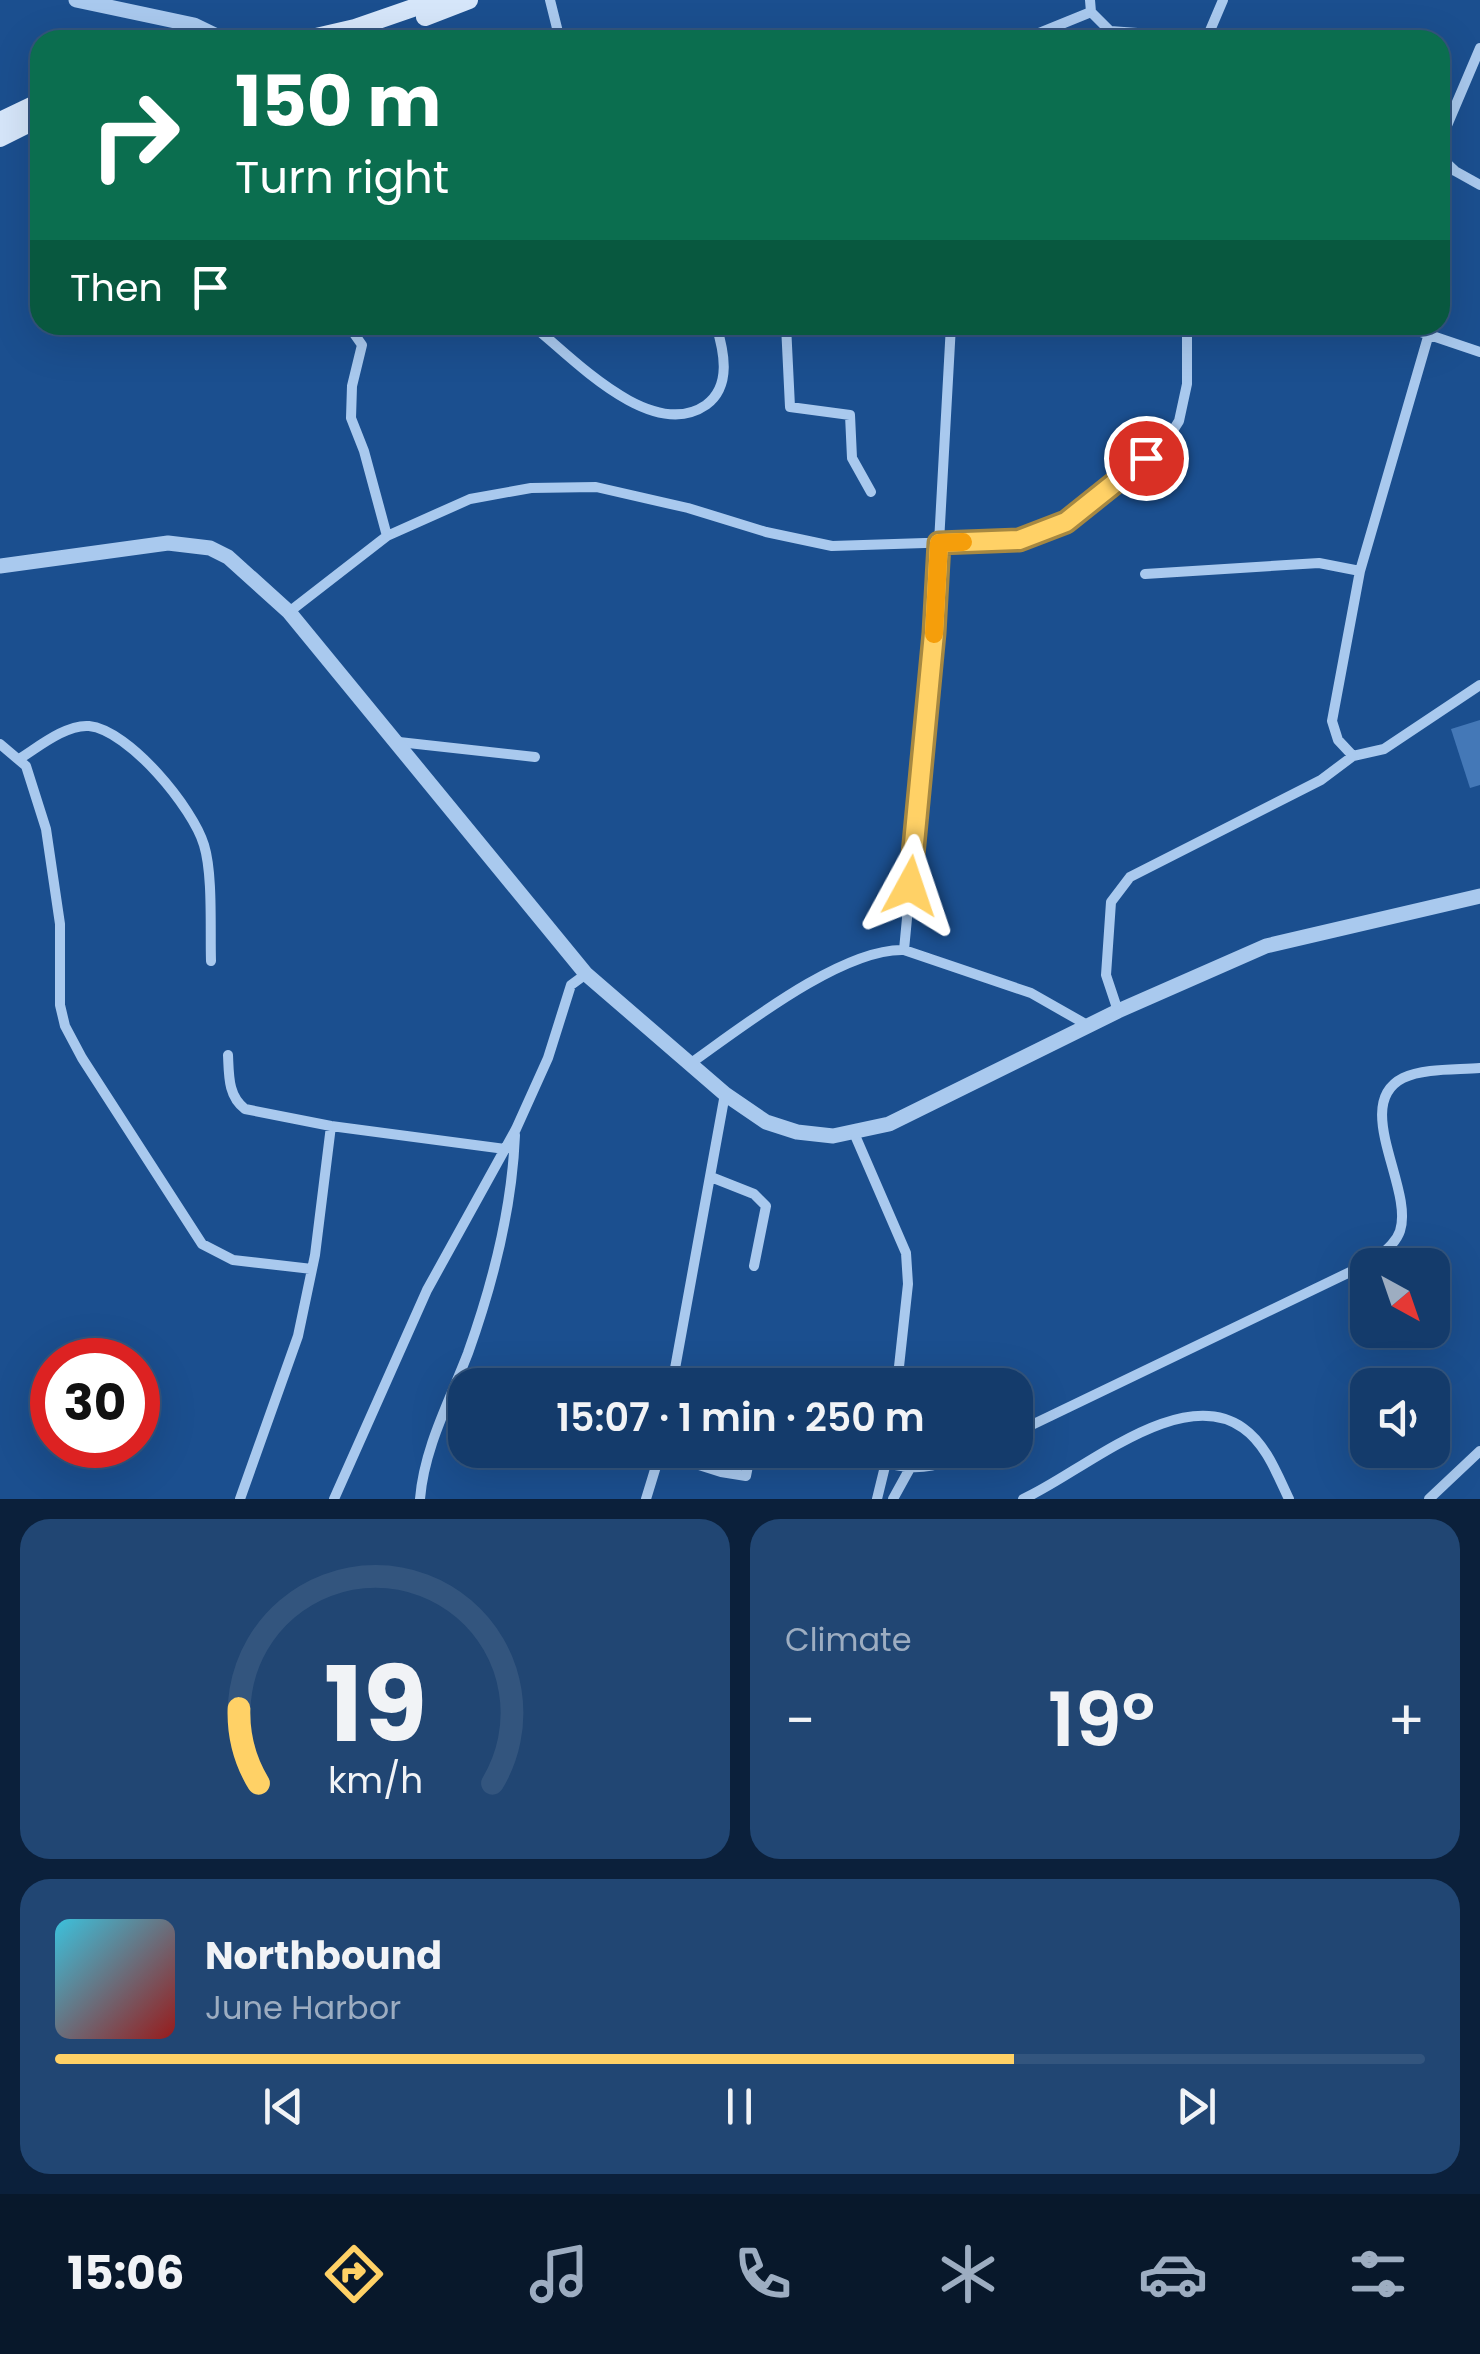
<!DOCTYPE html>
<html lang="en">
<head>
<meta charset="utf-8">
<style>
  :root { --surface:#143b6b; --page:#214673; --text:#f1f3f6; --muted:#9dadc1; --line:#33557e; --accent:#ffd166 }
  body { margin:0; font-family:Poppins,sans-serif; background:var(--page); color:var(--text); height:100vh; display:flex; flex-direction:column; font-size:38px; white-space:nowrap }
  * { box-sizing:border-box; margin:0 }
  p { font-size:32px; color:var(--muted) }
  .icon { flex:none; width:55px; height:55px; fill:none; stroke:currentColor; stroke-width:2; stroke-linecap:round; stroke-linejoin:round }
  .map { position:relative; height:1499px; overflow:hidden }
  .side { display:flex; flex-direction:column; gap:20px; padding:20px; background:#0b203b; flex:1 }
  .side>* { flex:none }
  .banner { position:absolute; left:30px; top:30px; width:1420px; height:305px; border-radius:30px; box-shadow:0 10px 40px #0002,0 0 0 2px var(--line); background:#0b6e4f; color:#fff; overflow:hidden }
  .needle { width:65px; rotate:140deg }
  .fabs { position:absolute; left:1350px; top:1248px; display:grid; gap:20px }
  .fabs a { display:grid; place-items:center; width:100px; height:100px; border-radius:20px; background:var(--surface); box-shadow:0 10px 40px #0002,0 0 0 2px var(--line); font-size:50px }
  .speed { position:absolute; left:30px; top:1338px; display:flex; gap:20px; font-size:50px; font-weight:700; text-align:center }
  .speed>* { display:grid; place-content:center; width:130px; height:130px; border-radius:50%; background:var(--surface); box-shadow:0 10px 40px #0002,0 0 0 2px var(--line); line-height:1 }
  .speed .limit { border:15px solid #d22; background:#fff; color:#111 }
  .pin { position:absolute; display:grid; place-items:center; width:85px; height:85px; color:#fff; margin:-42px; border:5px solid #fff; border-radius:50%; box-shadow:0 2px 10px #0007 }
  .me { position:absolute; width:110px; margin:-55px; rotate:5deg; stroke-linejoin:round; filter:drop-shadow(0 0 8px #0008) }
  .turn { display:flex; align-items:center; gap:35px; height:210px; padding:0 40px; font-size:45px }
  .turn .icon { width:130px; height:130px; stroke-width:2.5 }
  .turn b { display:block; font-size:70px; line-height:85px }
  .then { display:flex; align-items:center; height:95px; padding:0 40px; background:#0003; gap:20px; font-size:38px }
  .big { font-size:75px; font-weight:600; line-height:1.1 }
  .side .tile { flex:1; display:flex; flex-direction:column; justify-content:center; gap:15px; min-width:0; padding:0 35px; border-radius:30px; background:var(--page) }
  .side .dial { align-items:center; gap:0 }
  .dial svg { height:260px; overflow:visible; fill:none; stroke:var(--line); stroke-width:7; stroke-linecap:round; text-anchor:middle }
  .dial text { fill:var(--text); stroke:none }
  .song { display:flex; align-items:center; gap:30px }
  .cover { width:120px; height:120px; border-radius:15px; background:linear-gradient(135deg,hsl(190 70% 55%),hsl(0 70% 35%)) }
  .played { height:10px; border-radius:5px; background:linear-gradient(90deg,var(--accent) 70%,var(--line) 70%) }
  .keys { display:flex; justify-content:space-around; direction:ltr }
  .heat { display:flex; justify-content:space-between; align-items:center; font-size:55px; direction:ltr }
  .side .tiles { flex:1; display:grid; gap:20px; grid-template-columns:1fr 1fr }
  .tile:last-child { grid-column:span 2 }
  .trip { position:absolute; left:448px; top:1368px; width:585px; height:100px; border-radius:30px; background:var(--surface); box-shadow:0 10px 40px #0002,0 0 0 2px var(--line); font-weight:600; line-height:100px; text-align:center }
  .tab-bar { display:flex; height:160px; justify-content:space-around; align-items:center; background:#08182b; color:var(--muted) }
  .tab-bar .icon { width:70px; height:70px }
  .tab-bar .active { color:var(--accent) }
  .tab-bar b { font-size:45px; color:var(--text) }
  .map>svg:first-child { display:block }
</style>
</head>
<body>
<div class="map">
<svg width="1480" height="1499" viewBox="0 0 1480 1499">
  <rect width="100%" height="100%" fill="#1b4f8f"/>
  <path fill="#4478b7" d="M1480,720V785L1470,788L1451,729Z"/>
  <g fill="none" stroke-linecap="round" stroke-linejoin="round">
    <path stroke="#a9c9ee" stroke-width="10" d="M550,0L560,40
      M1090,0L1091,12L1110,31L1206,38
      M1022,40L1091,12
      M1206,40L1223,0
      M1440,142L1480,48
      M1440,157L1455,171L1480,185
      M348,325L362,345L352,386L351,418L364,451L387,536
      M532,325C571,356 651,443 706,405C732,386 724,351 716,325
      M786,325L790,407L850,415L852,458L871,492
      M1400,325L1480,352
      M1428,337L1360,571L1332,721L1338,740L1353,756L1384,749L1480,685
      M1145,574L1319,563L1360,571
      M289,612L387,536L470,499L531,488L596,487L688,508L766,532L832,546L1019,540L1067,522L1165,443L1179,421L1187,384V325
      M399,742L535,757
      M0,744L26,766L46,829L60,924V1005L65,1026L82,1058L202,1244L233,1260L312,1269
      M19,759C37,748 66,724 89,726C129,730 193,808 204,845C213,874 210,929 211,961
      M904,950L934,633L951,325
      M1118,1011L1106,975L1111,902L1130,877L1321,780L1353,756
      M228,1055C229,1076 228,1096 245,1109L331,1126L505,1149
      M691,1063C742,1027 842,948 904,950L1031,993L1089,1026
      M854,1133L906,1253L908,1284L897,1385
      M711,1177L754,1194L766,1206L754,1266
      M672,1385L725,1094
      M1015,1433L1375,1260C1385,1251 1396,1243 1400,1231C1414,1188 1351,1104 1403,1078C1424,1068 1457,1070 1480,1068
      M780,1450L802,1452
      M661,1453L721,1472L746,1476L751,1450
      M887,1463C921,1473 943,1464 975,1450
      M240,1499L298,1336L315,1255L331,1126
      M334,1499L427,1290L516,1129L548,1058L571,985L586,974
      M420,1499C424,1448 450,1400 468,1353C493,1283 512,1210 515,1135
      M646,1499L661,1450
      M877,1499L889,1450
      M893,1499L909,1470L912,1450
      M1023,1499C1080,1474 1180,1383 1243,1428C1266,1444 1277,1474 1289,1499
      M1429,1499L1480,1451"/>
    <path stroke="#a9c9ee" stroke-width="15" d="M76,0L194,25L225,40
      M0,566L168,543L210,548L228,557L289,612L586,974L725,1094L766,1122L797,1132L833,1136L889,1124L1118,1011L1266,946L1480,896"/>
    <path stroke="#d6e6fa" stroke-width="18" d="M425,17L469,0
      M303,40L355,28L436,0
      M0,121L40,102
      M0,138L40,118"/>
  </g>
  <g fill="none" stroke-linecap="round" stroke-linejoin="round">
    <defs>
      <path id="route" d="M910,886L934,633L939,543L1019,540L1066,522L1146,458"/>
    </defs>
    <use href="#route" stroke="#a68842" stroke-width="25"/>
    <use href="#route" stroke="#ffd166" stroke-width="18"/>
    <path stroke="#f59e0b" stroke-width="18" d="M934,634L939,543L963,542"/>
  </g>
</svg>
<div class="fabs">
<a><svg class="needle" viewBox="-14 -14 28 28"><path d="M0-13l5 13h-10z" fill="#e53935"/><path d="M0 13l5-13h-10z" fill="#9dadc1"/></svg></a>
<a><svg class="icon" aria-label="sound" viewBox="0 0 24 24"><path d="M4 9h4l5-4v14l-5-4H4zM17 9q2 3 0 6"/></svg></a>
</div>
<div class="speed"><div class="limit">30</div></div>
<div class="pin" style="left:1146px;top:458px;background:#d93025"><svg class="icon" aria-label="arrive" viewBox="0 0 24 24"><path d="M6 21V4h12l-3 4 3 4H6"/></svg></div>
<svg class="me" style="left:910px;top:886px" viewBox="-20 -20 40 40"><path d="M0-17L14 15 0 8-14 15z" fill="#ffd166" stroke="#fff" stroke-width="4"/></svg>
<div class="trip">15:07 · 1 min · 250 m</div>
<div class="banner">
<div class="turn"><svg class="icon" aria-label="right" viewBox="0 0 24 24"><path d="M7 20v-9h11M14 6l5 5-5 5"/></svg><div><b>150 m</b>Turn right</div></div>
<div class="then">Then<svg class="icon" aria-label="arrive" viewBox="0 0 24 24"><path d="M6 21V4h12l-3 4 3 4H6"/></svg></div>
</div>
</div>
<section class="side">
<div class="tiles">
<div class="tile dial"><svg viewBox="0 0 100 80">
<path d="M14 69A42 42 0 1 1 86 69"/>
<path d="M14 69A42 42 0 0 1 8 46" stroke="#ffd166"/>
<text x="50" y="56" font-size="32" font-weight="700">19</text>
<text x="50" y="72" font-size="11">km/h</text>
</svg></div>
<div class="tile"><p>Climate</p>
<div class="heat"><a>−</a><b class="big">19°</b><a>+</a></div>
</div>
<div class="tile">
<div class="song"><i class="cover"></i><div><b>Northbound</b><p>June Harbor</p></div></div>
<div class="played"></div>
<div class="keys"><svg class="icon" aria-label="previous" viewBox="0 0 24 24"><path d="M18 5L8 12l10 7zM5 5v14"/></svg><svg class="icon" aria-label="pause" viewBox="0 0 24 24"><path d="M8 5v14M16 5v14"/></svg><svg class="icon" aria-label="next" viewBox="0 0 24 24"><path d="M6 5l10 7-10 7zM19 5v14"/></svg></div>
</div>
</div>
</section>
<nav class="tab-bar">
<b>15:06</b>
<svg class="icon active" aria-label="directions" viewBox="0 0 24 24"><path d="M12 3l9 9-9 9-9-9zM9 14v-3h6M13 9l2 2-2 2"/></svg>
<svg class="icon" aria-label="music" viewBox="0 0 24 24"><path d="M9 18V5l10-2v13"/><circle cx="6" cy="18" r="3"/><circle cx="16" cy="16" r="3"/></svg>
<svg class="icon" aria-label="phone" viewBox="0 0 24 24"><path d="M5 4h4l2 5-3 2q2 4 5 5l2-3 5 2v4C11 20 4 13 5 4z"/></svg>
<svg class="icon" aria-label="climate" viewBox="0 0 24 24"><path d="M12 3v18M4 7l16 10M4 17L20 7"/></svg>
<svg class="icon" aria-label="car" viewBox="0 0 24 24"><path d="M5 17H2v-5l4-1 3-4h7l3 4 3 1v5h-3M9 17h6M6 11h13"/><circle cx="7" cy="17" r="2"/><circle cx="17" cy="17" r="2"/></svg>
<svg class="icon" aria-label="filters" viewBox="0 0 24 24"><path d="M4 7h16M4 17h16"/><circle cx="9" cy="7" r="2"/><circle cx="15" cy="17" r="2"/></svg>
</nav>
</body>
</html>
